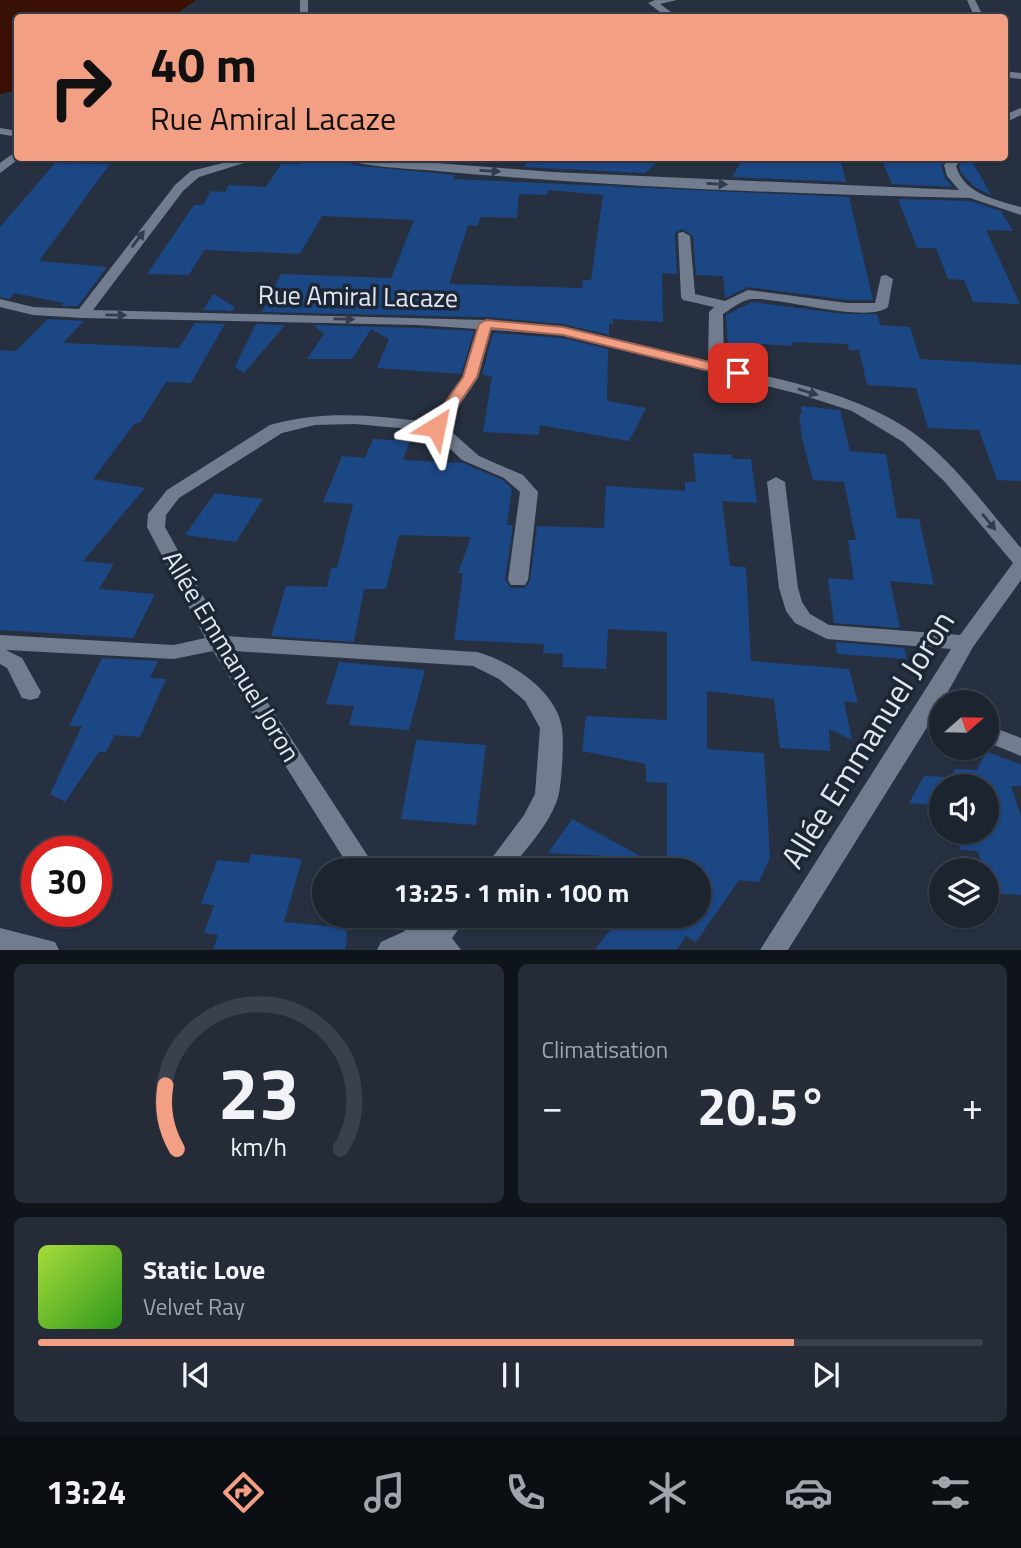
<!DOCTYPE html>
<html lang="fr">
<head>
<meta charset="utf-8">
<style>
  :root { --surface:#1c2430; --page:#252c38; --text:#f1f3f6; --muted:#a0a4ab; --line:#3a414c; --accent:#f39f83 }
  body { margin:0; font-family:"Titillium Web",sans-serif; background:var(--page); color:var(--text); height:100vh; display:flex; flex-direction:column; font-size:26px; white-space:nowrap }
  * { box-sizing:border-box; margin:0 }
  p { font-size:23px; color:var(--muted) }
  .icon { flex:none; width:38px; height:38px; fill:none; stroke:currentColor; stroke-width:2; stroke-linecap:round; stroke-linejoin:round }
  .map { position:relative; height:950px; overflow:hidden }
  .panel { display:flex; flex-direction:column; gap:14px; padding:14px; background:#0f141a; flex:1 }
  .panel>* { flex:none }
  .banner { position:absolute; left:14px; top:14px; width:994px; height:147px; border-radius:7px; box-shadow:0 2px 5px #0004,0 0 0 2px var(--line); background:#f39f83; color:#111; overflow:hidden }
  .needle { width:46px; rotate:70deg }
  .tools { position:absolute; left:929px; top:690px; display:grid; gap:14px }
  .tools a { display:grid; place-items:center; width:70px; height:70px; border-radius:50%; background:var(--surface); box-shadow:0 2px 5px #0004,0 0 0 2px var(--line); font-size:35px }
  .speed { position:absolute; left:21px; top:836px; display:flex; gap:14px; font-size:35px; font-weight:700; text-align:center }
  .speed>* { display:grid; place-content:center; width:91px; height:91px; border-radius:50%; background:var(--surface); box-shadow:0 2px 5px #0004,0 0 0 2px var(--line); line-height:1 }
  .speed .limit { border:10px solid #d22; background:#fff; color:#111 }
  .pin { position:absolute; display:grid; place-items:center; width:60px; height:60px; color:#fff; margin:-30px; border-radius:14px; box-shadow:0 4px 10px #0006 }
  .me { position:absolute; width:77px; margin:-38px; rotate:35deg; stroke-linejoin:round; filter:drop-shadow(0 0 5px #0008) }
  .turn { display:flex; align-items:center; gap:24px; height:147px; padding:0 21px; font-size:32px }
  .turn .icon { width:91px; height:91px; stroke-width:2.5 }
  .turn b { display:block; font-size:49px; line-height:60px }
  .big { font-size:52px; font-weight:700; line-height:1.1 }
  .panel .tile { flex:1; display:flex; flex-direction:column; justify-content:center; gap:10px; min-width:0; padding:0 24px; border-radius:10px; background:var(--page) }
  .panel .dial { align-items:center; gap:0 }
  .dial svg { height:182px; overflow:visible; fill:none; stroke:var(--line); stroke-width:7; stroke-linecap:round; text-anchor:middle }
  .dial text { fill:var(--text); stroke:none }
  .song { display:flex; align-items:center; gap:21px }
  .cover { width:84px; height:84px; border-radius:10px; background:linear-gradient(135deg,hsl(80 70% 55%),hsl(110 70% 35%)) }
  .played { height:7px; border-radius:4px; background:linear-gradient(90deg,var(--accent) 80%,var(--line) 80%) }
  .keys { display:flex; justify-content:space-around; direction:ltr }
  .heat { display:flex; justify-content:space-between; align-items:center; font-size:38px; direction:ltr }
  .panel .tiles { flex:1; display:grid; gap:14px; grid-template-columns:1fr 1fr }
  .tile:last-child { grid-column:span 2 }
  .trip { position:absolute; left:312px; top:858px; width:399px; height:70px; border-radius:35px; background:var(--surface); box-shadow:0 2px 5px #0004,0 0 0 2px var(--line); font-weight:700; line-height:70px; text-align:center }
  .tab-bar { display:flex; height:112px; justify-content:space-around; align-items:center; background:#0b0e13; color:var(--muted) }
  .tab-bar .icon { width:49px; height:49px }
  .tab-bar .on { color:var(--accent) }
  .tab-bar b { font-size:32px; color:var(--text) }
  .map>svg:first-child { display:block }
</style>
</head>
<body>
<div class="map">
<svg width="1021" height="950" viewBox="0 0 1021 950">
  <rect width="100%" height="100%" fill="#263040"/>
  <path fill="#391003" d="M0,0H196L172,17L18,18L17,90L0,94Z"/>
  <path fill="#1c4785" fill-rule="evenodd" d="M304,158H341L349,163L360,166L455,175L453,179L849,197L873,300H847L748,287L725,298L723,276L696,275L693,236L682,229L675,233L677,274L662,273L663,322L613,319V324L609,323V335L563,324L486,317L262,312L281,274L391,278L414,220L322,216L300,254L204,250L189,275L147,274L194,205H203L211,191L225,192L229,185L266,187L281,164H301ZM548,190L603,195L591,280H583L582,288L449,284L468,225L478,226L480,217L517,218L519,194L547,195Z
    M531,158H662L645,173L524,167Z
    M743,158L778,163V158H840L846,182L732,177Z
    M881,158H948L941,166L945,178L953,187L892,184Z
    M965,158H970L992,196L975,187L962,174L959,166Z
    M55,163L110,164L39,261L107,267L78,306H61L64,303L14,293L10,299L0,297V227Z
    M898,199L970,201L1001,211L1013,231L986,230L1020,304L973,302L964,280L948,279L936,248H917Z
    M213,294L235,307L233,311L203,310Z
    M752,302L844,314H877L880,325L910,327L920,359L1021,365V481L997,480L979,430L928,428L916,388L867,385L859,350H849L848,344L792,342L793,346L762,344V349L728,347L726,315Z
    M48,319L84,321L63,343L179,348L195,323L225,324L191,383L166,382L140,423H135L93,479L145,488L83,561L114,564L99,589L155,594L133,638L0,630V350L16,351Z
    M256,324L285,325L244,373L235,367Z
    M313,325L418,328L474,331L461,374L377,368L389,339L371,329L352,359H307L324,334Z
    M493,333L563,338L608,349L607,401L646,408L629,441L540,425L539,435L483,432L492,376L482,375Z
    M801,406L840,410L850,451L886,454L897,518L919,519L934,585L890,581L900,628L834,623L828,578L854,580L848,540H856L844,482L813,480L802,438L799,414H802Z
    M373,439L410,441L403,460L463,463L503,480L512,489L507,525H513L505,580L511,588H525L530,581L537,526L604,528L606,486L685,491V482H696L693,453L732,455L733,459H751L757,503L722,501L730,566L746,567L751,661L849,669L858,703L844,701L852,740L829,729L830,751L780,748L774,699L707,691V749L764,753L770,857L759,882L739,880L696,942L686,936L677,949H595L623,915H698V870H661L670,859H667V783L646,782V764L582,751L586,716L667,720V632L608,629L606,669L562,667L563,654L543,653L544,644L454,640L463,573H458L471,537L399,535L386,589H364L354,642L271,636L286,586L327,587L331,568H337L353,504L323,502L342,456L365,458Z
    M215,493L263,499L236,542L185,535Z
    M836,642L904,648L907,659L837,654Z
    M102,658L158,661L150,678L166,679L140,737L115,735L106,752H99L65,802L50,794L82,726H69Z
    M339,662L425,670L409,730L349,725L354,706L326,704Z
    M416,740L486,745L476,825L401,819Z
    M986,751L1021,765V786H1011L1021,817V895L988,893L987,870H983L978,851L960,850L956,831H987V786H942V806L909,803L924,776L951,777L955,769L977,770Z
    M572,819L644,858L548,853Z
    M251,854L302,859L284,922L347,928L346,949H213L218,935L204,933L214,905L201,904L217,860L249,863Z"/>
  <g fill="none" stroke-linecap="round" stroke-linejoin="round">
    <path fill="#717d8f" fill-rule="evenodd" d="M300,0H308V18H300Z
      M655,0H677L660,4L679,18H668L648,3Z
      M967,0H975L984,18H975Z
      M1004,71L1021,73V79L1004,77Z
      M1021,108V115L1004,123V115Z
      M0,128L18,131V137L0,134Z
      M18,150V158H20L0,173V163Z
      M243,158H260L199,177L183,191L93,310L486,320L563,327L708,362L709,312L714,307L683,300L681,297L678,233L683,232L690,236L695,294L725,301L748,290L847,303H875L881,276L886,275L893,279L888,307C869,324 780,297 752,299C743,299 731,309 723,314L724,366C789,382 859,394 915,434C956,464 988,510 1021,548V580L973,647L936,713L788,950H760L951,649L827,639L795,623L786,611L779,588L767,482L776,477L785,482L798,588L802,602L810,614L829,625L960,635L1013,563L944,481L903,442L852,411L799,394L563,335L491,330L478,378L445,426L479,456L523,475L538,492L528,580L525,585H511L508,580L520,492L504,478L462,460L431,431L355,424L315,425L282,433L179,498L166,515L165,527L225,636L477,652C510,661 556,690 562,728C564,742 562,778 559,793C553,821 527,847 510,870H483L524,815L535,794L540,728L525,701L499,679L473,666L234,651L377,870H351L213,651L174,659L6,650L22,658L41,692L38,698L30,700L22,698L7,668L0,664V635L174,645L205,638L147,527L148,514L167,490L270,425C325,409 376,416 431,422L462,378L477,329L418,325L83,318L33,315L0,307V299L33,307L79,309L175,185L191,171Z
      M343,158H373L552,172L959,190L947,176L944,165L951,158H962L956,166C964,194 996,200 1021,207V215L970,198C793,194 614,187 437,171C419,169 355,167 343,158Z
      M987,725L1021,738V756L987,742Z
      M392,915H423L433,924L440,915H469L452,938L461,950H377L381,942L405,931Z
      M0,928L55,942L59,950H0Z"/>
  </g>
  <defs><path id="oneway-solid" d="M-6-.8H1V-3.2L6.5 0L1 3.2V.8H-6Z" transform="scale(1.75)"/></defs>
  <g fill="#323c4c">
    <use href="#oneway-solid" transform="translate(490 171) rotate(3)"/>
    <use href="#oneway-solid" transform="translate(717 184) rotate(3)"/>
    <use href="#oneway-solid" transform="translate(138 239) rotate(-53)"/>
    <use href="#oneway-solid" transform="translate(116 315) rotate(1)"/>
    <use href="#oneway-solid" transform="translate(344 319) rotate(1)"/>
    <use href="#oneway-solid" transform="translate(808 392) rotate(17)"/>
    <use href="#oneway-solid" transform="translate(989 522) rotate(50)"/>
  </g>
  <path fill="#f39f83" stroke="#9e6755" stroke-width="2" d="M486,320L563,327L743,370L745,373L738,378L563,335L491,328L477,377L441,430H430L428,427L463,377L479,324Z"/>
  <g text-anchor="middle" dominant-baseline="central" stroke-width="7" stroke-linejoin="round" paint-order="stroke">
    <g font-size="26" fill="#e1e7f2" stroke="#1d2635">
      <text transform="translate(358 296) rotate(1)">Rue Amiral Lacaze</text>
      <text transform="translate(232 656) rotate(59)">Allée Emmanuel Joron</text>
    </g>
    <g font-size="32" fill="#e1e7f2" stroke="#1d2635">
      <text transform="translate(867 739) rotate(-58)">Allée Emmanuel Joron</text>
    </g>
  </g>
</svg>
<div class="tools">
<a><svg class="needle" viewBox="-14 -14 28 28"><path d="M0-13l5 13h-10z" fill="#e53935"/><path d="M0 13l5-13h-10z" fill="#a0a4ab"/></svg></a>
<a><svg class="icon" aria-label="sound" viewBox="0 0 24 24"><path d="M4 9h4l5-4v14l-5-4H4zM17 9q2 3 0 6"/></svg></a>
<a><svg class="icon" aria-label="layers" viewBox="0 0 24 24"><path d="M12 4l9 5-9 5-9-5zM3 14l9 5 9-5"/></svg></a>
</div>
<div class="speed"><div class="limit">30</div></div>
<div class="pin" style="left:738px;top:373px;background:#d93025"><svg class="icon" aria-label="arrive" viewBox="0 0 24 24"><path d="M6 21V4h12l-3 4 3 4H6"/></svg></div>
<svg class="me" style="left:436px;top:427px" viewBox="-20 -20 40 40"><path d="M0-17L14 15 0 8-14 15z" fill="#f39f83" stroke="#fff" stroke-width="4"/></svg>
<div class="trip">13:25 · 1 min · 100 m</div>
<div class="banner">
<div class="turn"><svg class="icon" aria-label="right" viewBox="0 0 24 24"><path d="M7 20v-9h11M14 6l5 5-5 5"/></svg><div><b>40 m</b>Rue Amiral Lacaze</div></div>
</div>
</div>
<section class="panel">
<div class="tiles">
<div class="tile dial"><svg viewBox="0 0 100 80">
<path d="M14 69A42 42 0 1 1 86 69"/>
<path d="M14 69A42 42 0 0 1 9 41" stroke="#f39f83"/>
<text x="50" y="56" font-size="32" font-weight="700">23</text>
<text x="50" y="72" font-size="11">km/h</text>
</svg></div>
<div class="tile"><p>Climatisation</p>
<div class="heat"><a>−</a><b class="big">20.5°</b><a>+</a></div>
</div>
<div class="tile">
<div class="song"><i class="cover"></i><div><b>Static Love</b><p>Velvet Ray</p></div></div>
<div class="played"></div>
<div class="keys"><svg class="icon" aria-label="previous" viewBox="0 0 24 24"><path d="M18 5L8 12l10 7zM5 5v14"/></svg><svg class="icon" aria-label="pause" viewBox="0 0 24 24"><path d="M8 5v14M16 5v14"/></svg><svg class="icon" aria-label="next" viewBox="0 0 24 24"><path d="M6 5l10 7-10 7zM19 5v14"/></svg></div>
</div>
</div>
</section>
<nav class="tab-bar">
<b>13:24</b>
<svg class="icon on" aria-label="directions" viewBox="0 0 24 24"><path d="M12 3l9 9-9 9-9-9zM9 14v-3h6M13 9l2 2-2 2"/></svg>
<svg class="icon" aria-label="music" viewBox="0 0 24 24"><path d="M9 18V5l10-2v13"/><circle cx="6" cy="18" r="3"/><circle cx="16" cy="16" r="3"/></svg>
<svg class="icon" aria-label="phone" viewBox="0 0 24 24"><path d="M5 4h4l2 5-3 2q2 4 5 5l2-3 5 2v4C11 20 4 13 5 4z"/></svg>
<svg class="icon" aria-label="climate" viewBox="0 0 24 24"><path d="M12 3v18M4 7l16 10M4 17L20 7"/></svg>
<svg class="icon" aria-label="car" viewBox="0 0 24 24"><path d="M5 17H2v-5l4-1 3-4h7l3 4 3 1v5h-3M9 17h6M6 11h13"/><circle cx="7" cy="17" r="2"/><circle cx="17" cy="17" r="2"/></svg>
<svg class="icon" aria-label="filters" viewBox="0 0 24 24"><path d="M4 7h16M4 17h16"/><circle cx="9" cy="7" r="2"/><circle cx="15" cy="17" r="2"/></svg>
</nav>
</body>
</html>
